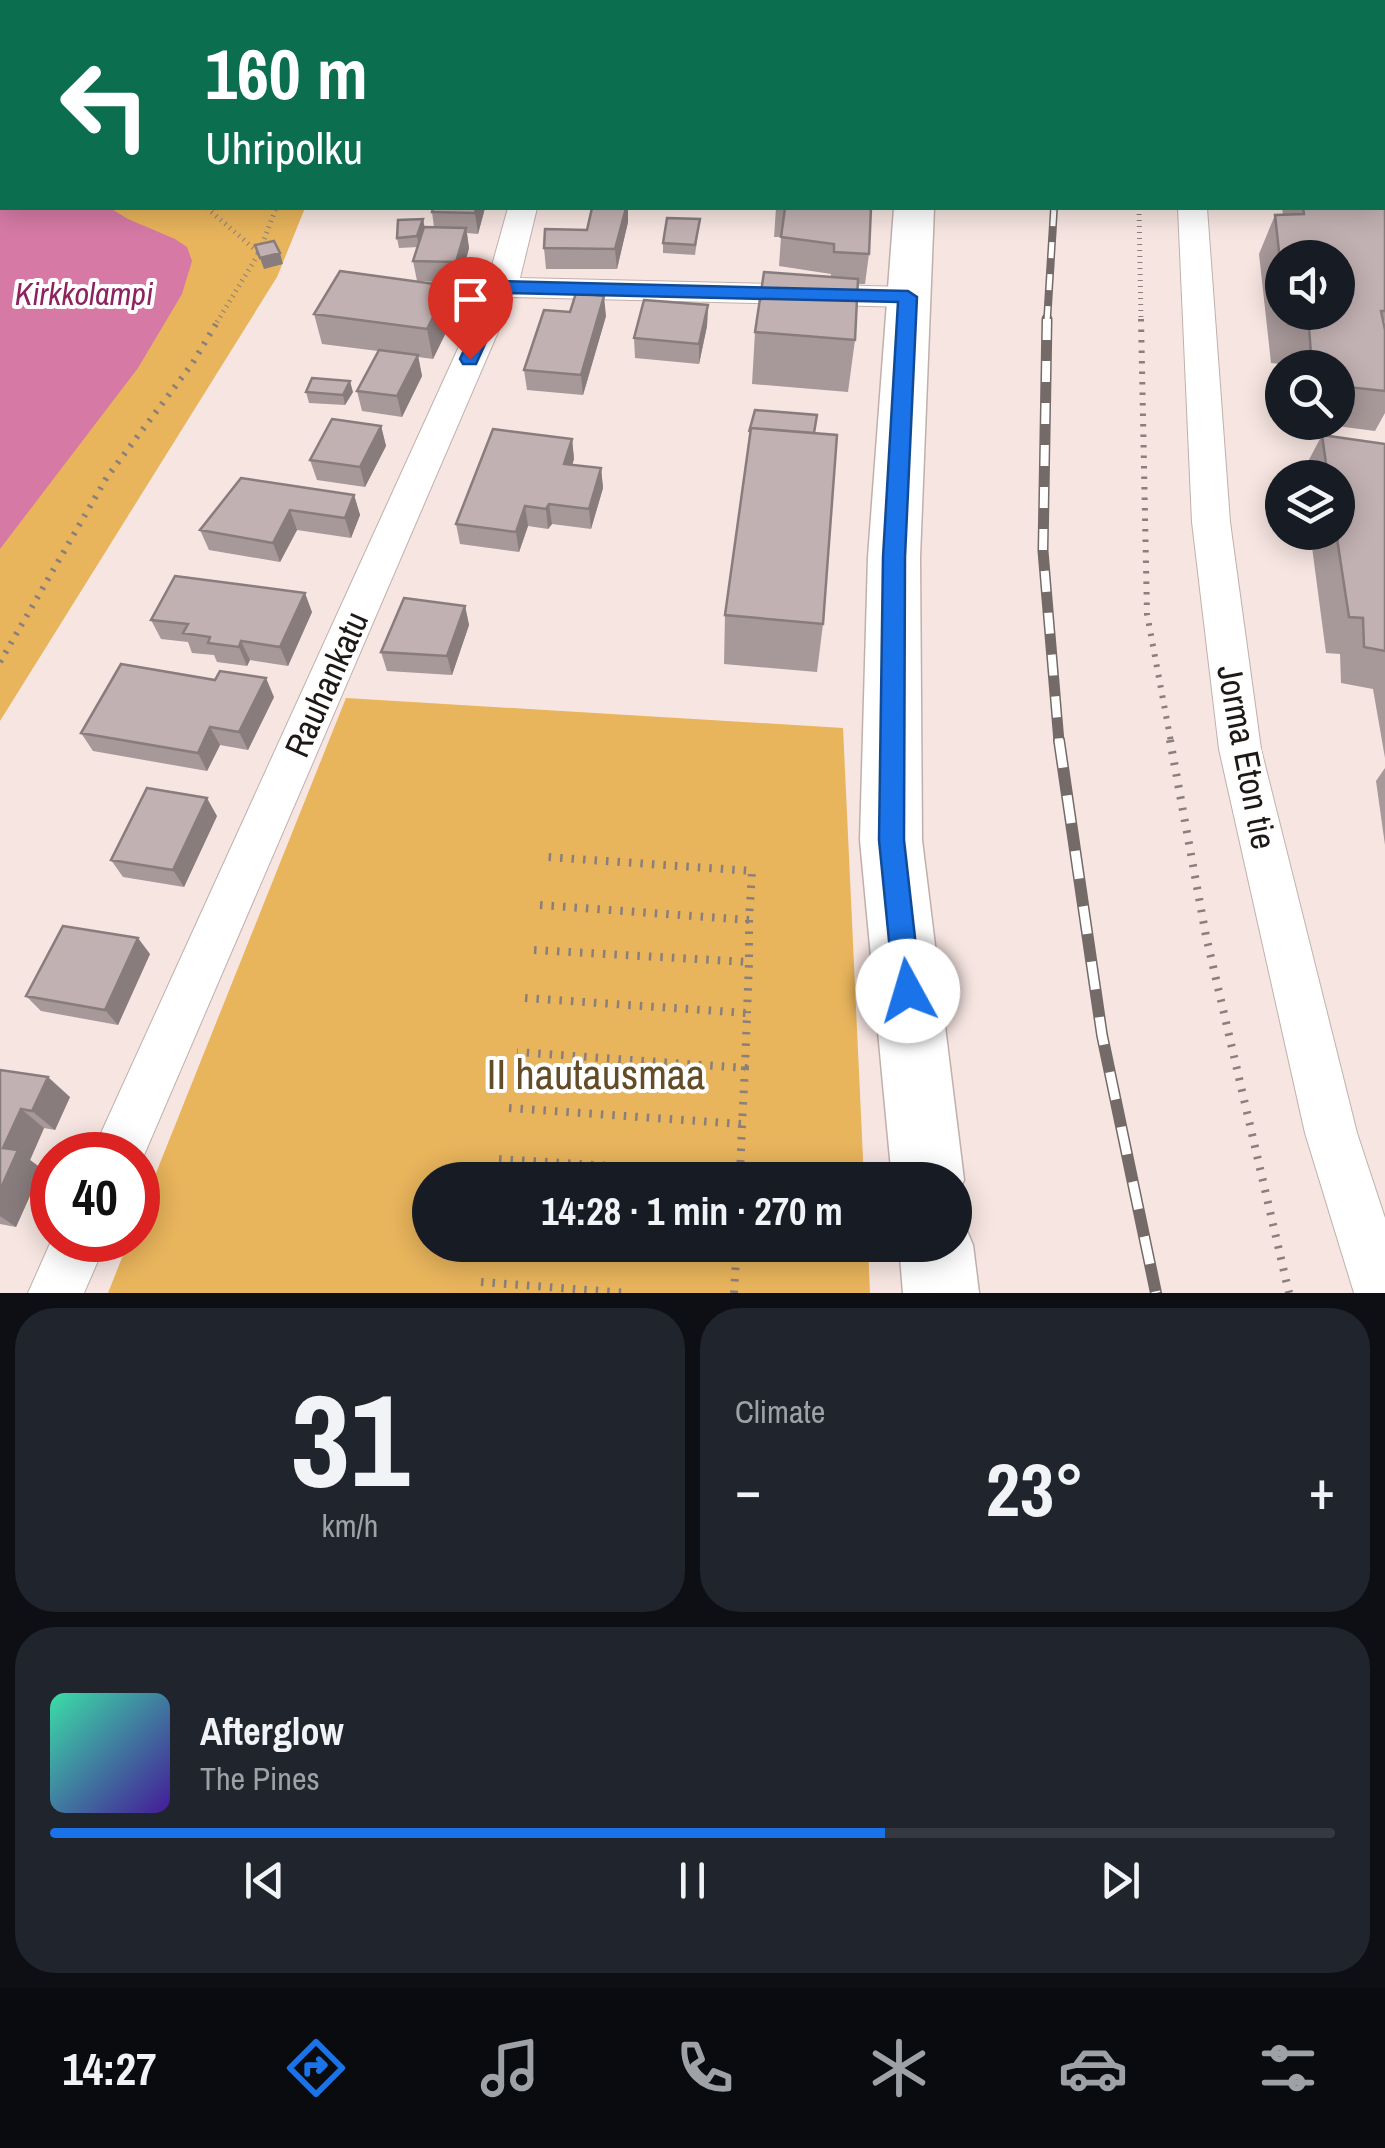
<!DOCTYPE html>
<html lang="en">
<head>
<meta charset="utf-8">
<style>
  :root { --surface:#171b24; --page:#20242c; --text:#f1f3f6; --muted:#9ea1a6; --line:#363941; --accent:#1a73e8 }
  body { margin:0; font-family:"Archivo Narrow",sans-serif; background:var(--page); color:var(--text); height:100vh; display:flex; flex-direction:column; font-size:38px; white-space:nowrap }
  * { box-sizing:border-box; margin:0 }
  p { font-size:32px; color:var(--muted) }
  .icon { flex:none; width:55px; height:55px; fill:none; stroke:currentColor; stroke-width:2; stroke-linecap:round; stroke-linejoin:round }
  .map { position:relative; height:1293px; overflow:hidden }
  .details { display:flex; flex-direction:column; gap:15px; padding:15px; background:#0d0f14; flex:1 }
  .details>* { flex:none }
  .banner { position:absolute; left:0px; top:0px; width:1385px; height:210px; box-shadow:0 5px 25px #0003; background:#0b6e4f; color:#fff; overflow:hidden }
  .fabs { position:absolute; left:1265px; top:240px; display:grid; gap:20px }
  .fabs a { display:grid; place-items:center; width:90px; height:90px; border-radius:50%; background:var(--surface); box-shadow:0 5px 25px #0003; font-size:50px }
  .speed { position:absolute; left:30px; top:1132px; display:flex; gap:20px; font-size:50px; font-weight:700; text-align:center }
  .speed>* { display:grid; place-content:center; width:130px; height:130px; border-radius:50%; background:var(--surface); box-shadow:0 5px 25px #0003; line-height:1 }
  .speed .limit { border:15px solid #d22; background:#fff; color:#111 }
  .pin { position:absolute; display:grid; place-items:center; width:85px; height:85px; color:#fff; margin:-102px -42px; border-radius:50% 50% 50% 0; rotate:-45deg; box-shadow:0 0 10px #0007 }
  .pin .icon { rotate:45deg }
  .me { position:absolute; width:110px; margin:-55px; rotate:354deg; stroke-linejoin:round; filter:drop-shadow(0 0 8px #0008) }
  .turn { display:flex; align-items:center; gap:35px; height:210px; padding:0 40px; font-size:45px }
  .turn .icon { width:130px; height:130px; stroke-width:2.5 }
  .turn b { display:block; font-size:70px; line-height:85px }
  .big { font-size:75px; font-weight:700; line-height:1.1 }
  .details .tile { flex:1; display:flex; flex-direction:column; justify-content:center; gap:15px; min-width:0; padding:0 35px; border-radius:40px; background:var(--page) }
  .details .dial { align-items:center; gap:0 }
  .dial b { font-size:130px; line-height:1 }
  .song { display:flex; align-items:center; gap:30px }
  .cover { width:120px; height:120px; border-radius:15px; background:linear-gradient(135deg,hsl(160 70% 55%),hsl(260 70% 35%)) }
  .played { height:10px; border-radius:5px; background:linear-gradient(90deg,var(--accent) 65%,var(--line) 65%) }
  .keys { display:flex; justify-content:space-around; direction:ltr }
  .heat { display:flex; justify-content:space-between; align-items:center; font-size:55px; direction:ltr }
  .details .tiles { flex:1; display:grid; gap:15px; grid-template-columns:1fr 1fr }
  .tile:last-child { grid-column:span 2 }
  .trip { position:absolute; left:412px; top:1162px; width:560px; height:100px; border-radius:50px; background:var(--surface); box-shadow:0 5px 25px #0003; font-weight:700; line-height:100px; text-align:center }
  .tabs { display:flex; height:160px; justify-content:space-around; align-items:center; background:#090b0e; color:var(--muted) }
  .tabs .icon { width:70px; height:70px }
  .tabs .selected { color:var(--accent) }
  .tabs b { font-size:45px; color:var(--text) }
  .map>svg:first-child { display:block }
</style>
</head>
<body>
<div class="map">
<svg width="1385" height="1293" viewBox="0 0 1385 1293">
  <rect width="100%" height="100%" fill="#f6e5e1"/>
  <path fill="#e8b45c" d="M0,63L2,208H305L277,277L0,721Z
    M346,698L843,728L864,1180H430V1245H868L870,1293H108L129,1240H138V1218Z"/>
  <path fill="#d67aa5" d="M0,159L2,208H110L128,219L175,239L187,247L192,261L182,294L138,368L0,549Z"/>
  <g fill="none" stroke-linecap="round" stroke-linejoin="round">
    <defs>
      <path id="street" d="M188,0H256L257,2H189Z
        M1168,0H1192V2H1168Z
        M508,208H537L520,278L908,287L919,290L924,297L919,304L908,307L513,297L138,1169V1155H91L486,287Z
        M1178,208H1207L1230,522L1261,749L1357,1133L1385,1218V1293H1354L1305,1133L1219,749L1192,522Z
        M52,1239L107,1240L84,1293H28Z"/>
      <path id="secondary" d="M905,0H939V2H905Z
        M894,208H934L920,557L922,840L964,1180L955,1202V1180H892L860,840L868,557Z
        M955,1216L962,1219L973,1245L979,1293H903L899,1245H955Z"/>
    </defs>
    <use href="#street" stroke="#c0b0ac" stroke-width="2"/>
    <use href="#secondary" stroke="#c0b0ac" stroke-width="3"/>
    <path stroke="#8a7f7c" stroke-width="5" stroke-dasharray="1 5" stroke-linecap="butt" d="M997,0L1024,2
      M207,208L259,253
      M1139,208L1141,322
      M217,322L259,253L276,208"/>
    <path stroke="#8a7f7c" stroke-width="6" stroke-dasharray="2.5 8" stroke-linecap="butt" d="M1141,319L1147,614L1171,742
      M0,662L107,477L192,364L219,319"/>
    <path stroke="#8a7f7c" stroke-width="8" stroke-dasharray="2.5 9" stroke-linecap="butt" d="M1170,740L1206,936L1289,1293
      M540,905L749,920L752,871L547,857
      M749,920V962
      M534,950L749,962L747,1013
      M525,998L747,1013L745,1068
      M509,1108L742,1124L745,1068L517,1052
      M499,1159L740,1174L742,1124
      M481,1282L628,1293
      M734,1293L737,1245"/>
    <use href="#street" fill="#fff" fill-rule="evenodd"/>
    <use href="#secondary" fill="#fff" fill-rule="evenodd"/>
    <defs>
      <path id="rail-far2" d="M1047,322L1054,208"/>
      <path id="rail-far1" d="M1047,319L1043,551L1059,742"/>
      <path id="rail" d="M1059,740L1102,1035L1156,1293"/>
    </defs>
    <use href="#rail-far2" stroke="#746a67" stroke-width="8"/>
    <use href="#rail-far1" stroke="#746a67" stroke-width="11"/>
    <use href="#rail" stroke="#746a67" stroke-width="12"/>
    <use href="#rail-far2" stroke="#fff" stroke-width="5" stroke-dasharray="16" stroke-linecap="butt"/>
    <use href="#rail-far1" stroke="#fff" stroke-width="8" stroke-dasharray="21" stroke-linecap="butt"/>
    <use href="#rail" stroke="#fff" stroke-width="9" stroke-dasharray="28" stroke-linecap="butt"/>
  </g>
  <path fill="#a79899" fill-rule="evenodd" d="M0,0H37L38,2H2V40H0Z
    M618,0H708V2H618Z
    M1228,0H1385V94H1382V2H1238V1Z
    M1385,154V320L1384,323L1385,330V413L1375,431L1306,422H1338V368H1291V365L1271,363L1259,254L1275,215H1283L1282,208H1382ZM1282,258L1338,312H1282Z
    M433,208H485L478,234L467,233L469,248L460,283L417,281L413,261L418,247L399,248L397,238L423,219L424,227H434L432,212Z
    M776,208H871L869,254L865,284H858L855,340L848,392L752,384L755,332L831,277V274L779,266L781,237H774Z
    M700,219L695,255L663,253V243Z
    M628,222L617,269H546L544,248L587,230Z
    M708,305L707,326L699,364L635,358L634,338Z
    M314,314L454,316L433,359L418,357L422,376L402,417L362,411L357,391L378,351L322,344Z
    M606,316L583,395L527,390L524,370Z
    M306,392H353L345,405L309,403Z
    M381,426L386,446L365,487L317,480L310,460Z
    M816,433L823,624L817,672L724,664L725,615Z
    M1322,435L1385,444V758L1373,689L1341,683L1340,654L1326,653L1310,532H1338V478H1303L1302,473Z
    M572,439L574,459L572,465L601,468L603,488L591,529L552,524L548,529L528,526L519,552L460,544L456,524Z
    M354,495L360,515L351,538L297,530L280,562L209,550L200,530Z
    M465,606L469,625L452,675L387,671L381,652Z
    M312,612L288,666L250,660L247,666L217,662L214,655L192,653L188,642L161,639L151,620Z
    M274,697L248,750L220,745L207,771L93,751L81,733Z
    M1385,768V845L1376,781Z
    M217,816L184,887L123,877L111,860Z
    M150,954L118,1025L41,1011L26,996Z
    M0,1070L70,1097L55,1130L44,1128L30,1160L42,1169L16,1227L0,1224Z"/>
  <path fill="#887c7d" d="M476,208H485L478,234L475,213Z
    M626,208H628V222L617,269L615,249Z
    M423,219L425,229L419,247L417,236Z
    M466,228L469,248L460,283L456,262Z
    M280,253L283,264L264,269L260,258Z
    M449,286L454,316L433,359L427,329Z
    M604,296L606,316L583,395L581,375Z
    M708,305L707,326L699,364V344Z
    M418,355L422,376L402,417L397,396Z
    M350,381L353,392L345,405L343,395Z
    M381,426L386,446L365,487L360,467Z
    M572,439L574,459L566,484L564,464Z
    M601,468L603,488L591,529L589,509Z
    M354,495L360,515L351,538L345,518Z
    M549,504L552,524L548,529L546,509Z
    M525,506L528,526L519,552L516,532Z
    M290,510L297,530L280,562L273,543Z
    M305,593L312,612L288,666L280,647Z
    M465,606L469,625L452,675L447,656Z
    M241,641L250,660L247,666L239,647Z
    M266,678L274,697L248,750L239,732Z
    M210,727L220,745L207,771L198,753Z
    M207,798L217,816L184,887L173,870Z
    M138,938L150,954L118,1025L105,1010Z
    M48,1077L70,1097L55,1130L32,1111Z
    M21,1109L44,1128L30,1160L42,1169L16,1227L0,1216V1190L3,1148Z"/>
  <path fill="#c2b1b2" stroke="#887c7d" stroke-width="2.5" d="M0,0H27L24,2H2V21H0Z
    M798,0H878V2H797Z
    M1332,0H1385V56L1382,55V2H1333Z
    M1382,153L1385,154V311H1381L1385,330V391L1338,386V368H1312L1309,327L1288,324L1287,312H1338V258H1282V279L1275,215L1304,214L1303,208H1382Z
    M433,208H476L475,213L432,212Z
    M592,208H626L615,249L544,248L545,229L587,230Z
    M785,208H871L869,254L834,252V244L781,237Z
    M667,218L700,219L695,245L663,243Z
    M423,219L417,236L397,238L398,220Z
    M424,227L466,228L456,262L413,261Z
    M274,241L280,253L260,258L255,245Z
    M340,271L449,286L427,329L314,314Z
    M764,272L858,279L855,340L755,332Z
    M576,293L604,296L581,375L524,370L544,310L570,312Z
    M644,300L708,305L699,344L634,338Z
    M379,350L418,355L397,396L357,391Z
    M312,378L350,381L343,395L306,392Z
    M755,410L817,415L814,433L751,428L749,432Z
    M332,419L381,426L360,467L310,460Z
    M751,428L837,435L823,624L725,615Z
    M493,429L572,439L564,464L601,468L589,509L549,504L546,509L525,506L516,532L456,524Z
    M1322,435L1385,444V651L1364,647L1363,618L1349,617L1336,532H1338V478H1328Z
    M241,478L354,495L345,518L290,510L273,543L200,530Z
    M175,576L305,593L280,647L241,641L239,647L208,643L210,637L183,633L188,624L151,620Z
    M404,598L465,606L447,656L381,652Z
    M121,664L215,680L220,671L266,678L239,732L210,727L198,753L81,733Z
    M147,788L207,798L173,870L111,860Z
    M63,926L138,938L105,1010L26,996Z
    M0,1070L48,1077L32,1111L21,1109L3,1148L18,1150L0,1190Z"/>
  <path fill="#1a73e8" stroke="#114b97" stroke-width="2.5" d="M502,281L908,291L917,297L905,557L904,840L921,991L917,1000L908,1004L898,1000L894,991L879,840L883,557L898,302L508,293L476,364H463L460,359L493,287Z"/>
  <g text-anchor="middle" dominant-baseline="central" stroke-width="8" stroke-linejoin="round" paint-order="stroke">
    <g font-size="32" font-style="italic" fill="#8e225d" stroke="#fff">
      <text x="84" y="293">Kirkkolampi</text>
    </g>
    <g font-size="35" fill="#1e1816" stroke="#fff">
      <text transform="translate(326 684) rotate(-66)">Rauhankatu</text>
      <text transform="translate(1247 757) rotate(79)">Jorma Eton tie</text>
    </g>
    <g font-size="42" fill="#634c26" stroke="#fff">
      <text x="596" y="1074">II hautausmaa</text>
    </g>
  </g>
</svg>
<div class="fabs">
<a><svg class="icon" aria-label="sound" viewBox="0 0 24 24"><path d="M4 9h4l5-4v14l-5-4H4zM17 9q2 3 0 6"/></svg></a>
<a><svg class="icon" aria-label="search" viewBox="0 0 24 24"><circle cx="10" cy="10" r="6"/><path d="M15 15l6 6"/></svg></a>
<a><svg class="icon" aria-label="layers" viewBox="0 0 24 24"><path d="M12 4l9 5-9 5-9-5zM3 14l9 5 9-5"/></svg></a>
</div>
<div class="speed"><div class="limit">40</div></div>
<div class="pin" style="left:470px;top:359px;background:#d93025"><svg class="icon" aria-label="arrive" viewBox="0 0 24 24"><path d="M6 21V4h12l-3 4 3 4H6"/></svg></div>
<svg class="me" style="left:908px;top:991px" viewBox="-20 -20 40 40"><circle r="19" fill="#fff"/><path d="M0-13L10 11 0 6-10 11z" fill="#1a73e8"/></svg>
<div class="trip">14:28 · 1 min · 270 m</div>
<div class="banner">
<div class="turn"><svg class="icon" aria-label="left" viewBox="0 0 24 24"><path d="M17 20v-9H6M10 6l-5 5 5 5"/></svg><div><b>160 m</b>Uhripolku</div></div>
</div>
</div>
<section class="details">
<div class="tiles">
<div class="tile dial"><b>31</b><p>km/h</p></div>
<div class="tile"><p>Climate</p>
<div class="heat"><a>−</a><b class="big">23°</b><a>+</a></div>
</div>
<div class="tile">
<div class="song"><i class="cover"></i><div><b>Afterglow</b><p>The Pines</p></div></div>
<div class="played"></div>
<div class="keys"><svg class="icon" aria-label="previous" viewBox="0 0 24 24"><path d="M18 5L8 12l10 7zM5 5v14"/></svg><svg class="icon" aria-label="pause" viewBox="0 0 24 24"><path d="M8 5v14M16 5v14"/></svg><svg class="icon" aria-label="next" viewBox="0 0 24 24"><path d="M6 5l10 7-10 7zM19 5v14"/></svg></div>
</div>
</div>
</section>
<nav class="tabs">
<b>14:27</b>
<svg class="icon selected" aria-label="directions" viewBox="0 0 24 24"><path d="M12 3l9 9-9 9-9-9zM9 14v-3h6M13 9l2 2-2 2"/></svg>
<svg class="icon" aria-label="music" viewBox="0 0 24 24"><path d="M9 18V5l10-2v13"/><circle cx="6" cy="18" r="3"/><circle cx="16" cy="16" r="3"/></svg>
<svg class="icon" aria-label="phone" viewBox="0 0 24 24"><path d="M5 4h4l2 5-3 2q2 4 5 5l2-3 5 2v4C11 20 4 13 5 4z"/></svg>
<svg class="icon" aria-label="climate" viewBox="0 0 24 24"><path d="M12 3v18M4 7l16 10M4 17L20 7"/></svg>
<svg class="icon" aria-label="car" viewBox="0 0 24 24"><path d="M5 17H2v-5l4-1 3-4h7l3 4 3 1v5h-3M9 17h6M6 11h13"/><circle cx="7" cy="17" r="2"/><circle cx="17" cy="17" r="2"/></svg>
<svg class="icon" aria-label="filters" viewBox="0 0 24 24"><path d="M4 7h16M4 17h16"/><circle cx="9" cy="7" r="2"/><circle cx="15" cy="17" r="2"/></svg>
</nav>
</body>
</html>
